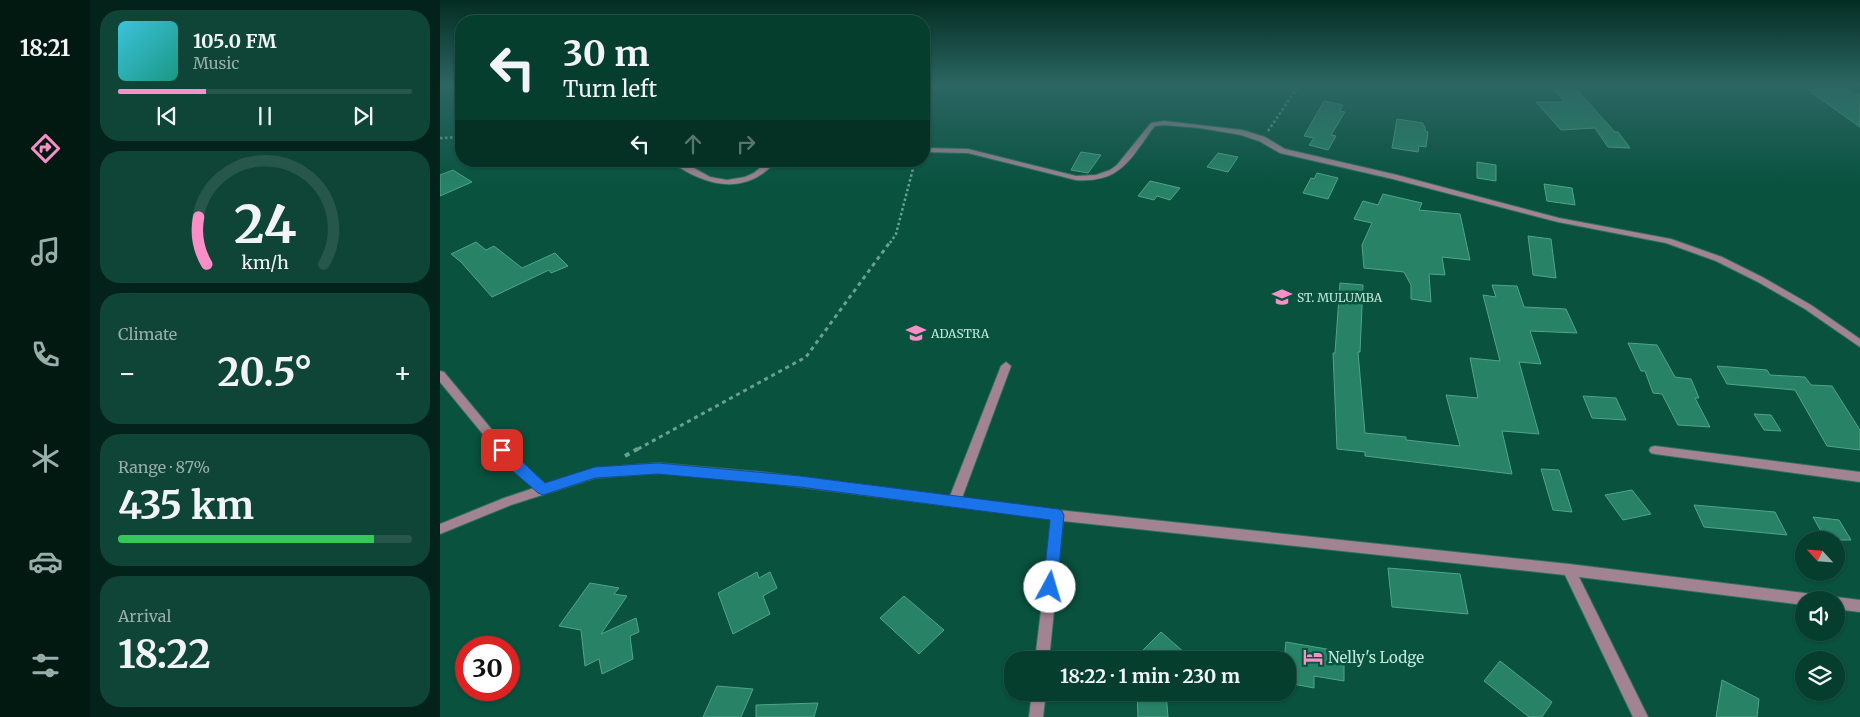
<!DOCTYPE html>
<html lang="en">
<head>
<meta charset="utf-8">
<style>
  :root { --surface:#063e2e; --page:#0f4536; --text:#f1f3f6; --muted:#98aeaa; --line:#27574a; --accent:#fa8fc8 }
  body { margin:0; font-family:Merriweather,serif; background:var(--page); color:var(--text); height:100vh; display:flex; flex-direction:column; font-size:19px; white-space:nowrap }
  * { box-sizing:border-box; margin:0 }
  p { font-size:16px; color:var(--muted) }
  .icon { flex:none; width:28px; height:28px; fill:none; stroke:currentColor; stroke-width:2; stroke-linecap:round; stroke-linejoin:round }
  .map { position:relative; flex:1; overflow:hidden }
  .details { display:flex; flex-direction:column; gap:10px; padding:10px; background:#032219; width:350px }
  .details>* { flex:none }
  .hud { position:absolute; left:15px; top:15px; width:475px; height:152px; border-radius:20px; box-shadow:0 1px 4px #0004,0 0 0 1px var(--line); background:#063e2e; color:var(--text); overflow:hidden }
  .needle { width:32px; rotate:296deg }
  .buttons { position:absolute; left:1355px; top:531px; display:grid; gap:10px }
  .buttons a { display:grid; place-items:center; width:50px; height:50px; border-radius:50%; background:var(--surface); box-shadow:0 1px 4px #0004,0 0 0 1px var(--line); font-size:25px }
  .speed { position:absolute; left:15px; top:636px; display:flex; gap:10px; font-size:25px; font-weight:700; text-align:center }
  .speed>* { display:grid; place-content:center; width:65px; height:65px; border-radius:50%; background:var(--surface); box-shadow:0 1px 4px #0004,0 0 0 1px var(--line); line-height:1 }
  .speed .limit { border:8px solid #d22; background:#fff; color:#111 }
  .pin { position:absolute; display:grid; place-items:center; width:42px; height:42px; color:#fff; margin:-21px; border-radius:10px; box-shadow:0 2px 8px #0006 }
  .me { position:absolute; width:55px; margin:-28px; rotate:6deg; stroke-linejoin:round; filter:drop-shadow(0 0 4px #0008) }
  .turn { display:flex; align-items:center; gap:18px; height:105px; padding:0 25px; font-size:22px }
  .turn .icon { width:65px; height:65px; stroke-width:2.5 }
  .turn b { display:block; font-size:35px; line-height:42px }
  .lanes { display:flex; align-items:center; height:48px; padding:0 25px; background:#0003; justify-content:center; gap:25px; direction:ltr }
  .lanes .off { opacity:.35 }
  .big { font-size:38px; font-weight:700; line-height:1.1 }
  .details .tile { flex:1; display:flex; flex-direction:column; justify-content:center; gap:8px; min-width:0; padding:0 18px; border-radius:20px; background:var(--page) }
  .details .dial { align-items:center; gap:0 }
  .dial svg { height:130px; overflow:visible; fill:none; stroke:var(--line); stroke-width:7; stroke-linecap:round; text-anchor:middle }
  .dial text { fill:var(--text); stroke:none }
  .song { display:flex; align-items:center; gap:15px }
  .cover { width:60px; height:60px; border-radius:8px; background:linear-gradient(135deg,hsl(190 70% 55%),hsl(170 70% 35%)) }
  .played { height:5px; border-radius:2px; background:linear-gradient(90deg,var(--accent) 30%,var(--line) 30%) }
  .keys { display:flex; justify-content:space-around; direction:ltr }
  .heat { display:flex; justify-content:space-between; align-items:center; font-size:28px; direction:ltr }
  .charge { height:8px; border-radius:4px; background:linear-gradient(90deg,#34c759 87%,var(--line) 0) }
  .trip { position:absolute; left:564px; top:651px; width:292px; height:50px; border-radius:20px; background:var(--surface); box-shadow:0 1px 4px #0004,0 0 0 1px var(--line); font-weight:700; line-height:50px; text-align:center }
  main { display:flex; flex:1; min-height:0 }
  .dock { display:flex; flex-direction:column; width:90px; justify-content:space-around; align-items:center; background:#021912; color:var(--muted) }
  .dock .icon { width:35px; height:35px }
  .dock .current { color:var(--accent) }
  .dock b { font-size:22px; color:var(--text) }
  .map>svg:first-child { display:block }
</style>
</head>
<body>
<main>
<nav class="dock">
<b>18:21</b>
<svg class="icon current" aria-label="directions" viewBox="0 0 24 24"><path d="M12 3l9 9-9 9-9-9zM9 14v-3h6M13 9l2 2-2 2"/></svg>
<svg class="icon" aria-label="music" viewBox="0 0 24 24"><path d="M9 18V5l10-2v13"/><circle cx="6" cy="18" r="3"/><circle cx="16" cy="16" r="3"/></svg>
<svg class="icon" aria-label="phone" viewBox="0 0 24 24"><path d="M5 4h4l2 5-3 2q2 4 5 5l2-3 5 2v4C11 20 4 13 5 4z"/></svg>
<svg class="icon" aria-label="climate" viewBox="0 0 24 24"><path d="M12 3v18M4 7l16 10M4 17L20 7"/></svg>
<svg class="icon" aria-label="car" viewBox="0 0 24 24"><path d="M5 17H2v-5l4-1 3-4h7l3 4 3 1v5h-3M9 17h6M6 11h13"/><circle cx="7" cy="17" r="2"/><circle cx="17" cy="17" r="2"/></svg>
<svg class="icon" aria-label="filters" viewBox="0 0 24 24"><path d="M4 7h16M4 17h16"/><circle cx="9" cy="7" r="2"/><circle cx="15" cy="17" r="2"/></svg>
</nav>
<section class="details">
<div class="tile">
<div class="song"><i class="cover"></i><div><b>105.0 FM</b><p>Music</p></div></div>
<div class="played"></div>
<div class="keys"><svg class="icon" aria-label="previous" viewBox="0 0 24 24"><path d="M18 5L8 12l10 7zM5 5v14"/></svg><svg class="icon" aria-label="pause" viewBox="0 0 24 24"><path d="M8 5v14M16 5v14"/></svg><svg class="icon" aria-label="next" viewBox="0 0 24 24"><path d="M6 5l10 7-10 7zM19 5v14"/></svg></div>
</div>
<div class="tile dial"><svg viewBox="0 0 100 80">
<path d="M14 69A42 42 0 1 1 86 69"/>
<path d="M14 69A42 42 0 0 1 9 40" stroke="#fa8fc8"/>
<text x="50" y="56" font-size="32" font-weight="700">24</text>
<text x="50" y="72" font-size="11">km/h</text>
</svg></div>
<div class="tile"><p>Climate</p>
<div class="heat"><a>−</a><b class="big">20.5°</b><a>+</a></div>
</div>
<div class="tile"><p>Range · 87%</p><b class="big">435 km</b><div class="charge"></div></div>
<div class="tile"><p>Arrival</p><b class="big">18:22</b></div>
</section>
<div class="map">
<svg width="1420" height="717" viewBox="0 0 1420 717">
  <rect width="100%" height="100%" fill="#08523e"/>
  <path fill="#278266" stroke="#50a587" d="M1109,85H1130L1136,89L1175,132H1178L1190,148L1168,147L1155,128L1121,130L1096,102H1125Z
    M1386,88H1405L1414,94H1420V127L1368,90Z
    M884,101L903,105L900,111L905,112L891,135L896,136L888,150L869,145L874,138L864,136Z
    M957,119L983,123V126H985V131L988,132L986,147L979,146L978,152L952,148Z
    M641,152L661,155L648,173L631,170Z
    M778,153L798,157L788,172L767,167Z
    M1037,162L1056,165V181L1037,178Z
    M13,170L32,182L0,196V175Z
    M877,173L898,178L888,199L863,193L871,178L874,179Z
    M710,181L740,188L730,200L717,196L714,200L698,196Z
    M1104,184L1132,188L1135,205L1107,201Z
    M943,194L982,203L979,210L1020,214L1030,260L1002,257L1005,275L989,274L991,302L971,299V285L964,272L924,268L922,245L932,223L914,219L923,201L938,205Z
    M1088,236L1111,239L1116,278L1093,275Z
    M36,242L46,250L54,246L82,268L115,253L128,266L111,273L109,270L52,297L21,262L11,254Z
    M900,283L923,285L920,352H918L925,433L966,437V440L1020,446L1006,395L1038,398L1030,358L1060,361L1043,295L1056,297L1052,285L1077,286L1084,307L1126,309L1137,333L1090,331L1101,364L1079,362L1099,434L1062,431L1072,474L925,456V452L897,449L893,353H895Z
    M1188,343L1217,345L1235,377L1251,379L1259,398H1255L1270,427L1238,425L1222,394L1213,393L1205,371H1201Z
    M1277,366L1327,370L1330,375L1365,377L1371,385L1392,386L1420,430V450L1387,446L1355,390L1287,384Z
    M1143,396L1176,398L1186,420L1152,418Z
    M1314,414L1331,415L1341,431L1324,430Z
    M1101,469L1119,470L1132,512L1113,510Z
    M1192,490L1211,514L1183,520L1165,495Z
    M1254,505L1335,512L1347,535L1264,527Z
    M1373,517L1399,520L1411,540H1386Z
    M948,568L1020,574L1028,614L952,607Z
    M317,572L319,578L330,572L337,588L323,596L330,614L293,634L278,593Z
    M150,583L179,588L174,594L187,596L161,634L196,618L199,632L190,636L193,659L162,674L159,659L145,666L141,630L119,626Z
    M464,596L504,630L479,654L440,618Z
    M721,632L753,660H693Z
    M846,642L904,652V681L874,676V688L848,683V660H844Z
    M1060,661L1112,702L1102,717H1089L1044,681Z
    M1282,680L1319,699L1317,717H1276Z
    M277,686L313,689L301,717H263Z
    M697,692H726L728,717H698Z
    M378,703L374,717H316V705Z"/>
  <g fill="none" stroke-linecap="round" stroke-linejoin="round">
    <defs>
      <path id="minor" d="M724,121L802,130L825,137L845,149L957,175L1119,218L1231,239L1282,257L1324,278L1371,305L1420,339V347L1365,309L1318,282L1276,261L1226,243L1118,222L953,179L840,153L819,141L801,135L760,128L724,125L715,126C709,132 706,139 701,145C683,171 669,182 636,180L528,153L484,152V148L528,149L636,176L656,175L670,170L677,165L711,123Z
        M230,161H241L270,177L287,180L305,177L314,173L328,161H336C305,198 263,185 230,161Z
        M566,362L571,366L522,498L618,510L1129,564L1372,594L1377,596L1379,600H1364V605L1139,577L1208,717H1193L1125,575L623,521L609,660H595L612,519L321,482L218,473L155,478L71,505L0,534V524L64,498L94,488L70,467L0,382V371L4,372L78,461L105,484L155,468L218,463L321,472L510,496L561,366Z
        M1215,446L1420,472V482L1215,454L1211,453L1209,450L1211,447Z
        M1396,597L1420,600V612L1396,609V600H1391Z
        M592,692H606L603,717H589Z"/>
    </defs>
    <use href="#minor" stroke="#2d705d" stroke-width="2"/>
    <path stroke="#69a18f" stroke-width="2.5" stroke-dasharray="2.5 2.5" stroke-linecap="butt" d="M828,131L859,85
      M0,138L21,137
      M450,243L456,234L475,161"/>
    <path stroke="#69a18f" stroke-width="3" stroke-dasharray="4 4" stroke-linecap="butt" d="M198,449L366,357L450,242"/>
    <path stroke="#69a18f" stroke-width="4" stroke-dasharray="5 5" stroke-linecap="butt" d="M185,456L201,447"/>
    <use href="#minor" fill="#a28392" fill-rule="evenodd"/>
  </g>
  <linearGradient id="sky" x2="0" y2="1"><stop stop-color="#042d22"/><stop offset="0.46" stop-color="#2c6663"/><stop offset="1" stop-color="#2c6663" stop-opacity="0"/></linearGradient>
  <rect width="1420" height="185" fill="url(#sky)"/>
  <path fill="#1a73e8" stroke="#114b97" d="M62,445C68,447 98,477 105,483L155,467L218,463L360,476L618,509L622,511L624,515L617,587L615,592L610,594L605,592L603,587L610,520L360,487L218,474L155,478L103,495L98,493C84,480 65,467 56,450L58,446Z"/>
  <defs>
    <symbol id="school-bare" viewBox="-9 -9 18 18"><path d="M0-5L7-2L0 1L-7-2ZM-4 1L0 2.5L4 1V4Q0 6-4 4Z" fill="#fa8fc8" stroke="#08523e" stroke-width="2.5" paint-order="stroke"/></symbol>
    <symbol id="hotel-bare" viewBox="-9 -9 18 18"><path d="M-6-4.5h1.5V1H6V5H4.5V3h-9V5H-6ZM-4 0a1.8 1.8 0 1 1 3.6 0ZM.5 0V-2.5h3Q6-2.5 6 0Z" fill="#fa8fc8" stroke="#08523e" stroke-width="2.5" paint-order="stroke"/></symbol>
  </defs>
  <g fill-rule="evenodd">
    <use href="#school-bare" x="828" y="283" width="28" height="28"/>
    <use href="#school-bare" x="462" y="319" width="28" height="28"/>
    <use href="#hotel-bare" x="859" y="643" width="28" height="28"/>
  </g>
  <g text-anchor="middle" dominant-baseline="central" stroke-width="5" stroke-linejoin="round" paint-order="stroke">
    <g font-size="12" fill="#c0e8d7" stroke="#08523e" text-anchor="start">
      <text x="857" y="297">ST. MULUMBA</text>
      <text x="491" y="333">ADASTRA</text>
    </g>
    <g font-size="15" fill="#c0e8d7" stroke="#08523e" text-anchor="start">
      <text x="888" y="657">Nelly's Lodge</text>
    </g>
  </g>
</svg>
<div class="buttons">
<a><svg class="needle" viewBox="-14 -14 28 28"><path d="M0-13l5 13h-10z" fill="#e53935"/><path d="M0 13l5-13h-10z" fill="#98aeaa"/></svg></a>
<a><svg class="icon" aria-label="sound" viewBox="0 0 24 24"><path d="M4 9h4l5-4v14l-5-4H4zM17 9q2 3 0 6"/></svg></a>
<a><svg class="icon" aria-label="layers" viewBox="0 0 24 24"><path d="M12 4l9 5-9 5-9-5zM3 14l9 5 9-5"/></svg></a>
</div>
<div class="speed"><div class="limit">30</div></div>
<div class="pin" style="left:62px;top:450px;background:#d93025"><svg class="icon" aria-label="arrive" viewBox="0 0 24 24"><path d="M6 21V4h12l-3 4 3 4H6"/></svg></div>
<svg class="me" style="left:610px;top:587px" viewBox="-20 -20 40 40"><circle r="19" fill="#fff"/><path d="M0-13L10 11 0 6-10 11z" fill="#1a73e8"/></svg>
<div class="trip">18:22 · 1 min · 230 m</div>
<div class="hud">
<div class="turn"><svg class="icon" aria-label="left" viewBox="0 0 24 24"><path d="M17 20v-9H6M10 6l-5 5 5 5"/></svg><div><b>30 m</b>Turn left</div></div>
<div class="lanes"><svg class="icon" aria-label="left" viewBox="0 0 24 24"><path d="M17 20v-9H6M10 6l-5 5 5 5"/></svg><svg class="icon off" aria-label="ahead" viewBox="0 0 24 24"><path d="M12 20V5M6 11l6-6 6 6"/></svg><svg class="icon off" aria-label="right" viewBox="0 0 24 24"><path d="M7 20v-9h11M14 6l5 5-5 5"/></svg></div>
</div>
</div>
</main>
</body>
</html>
